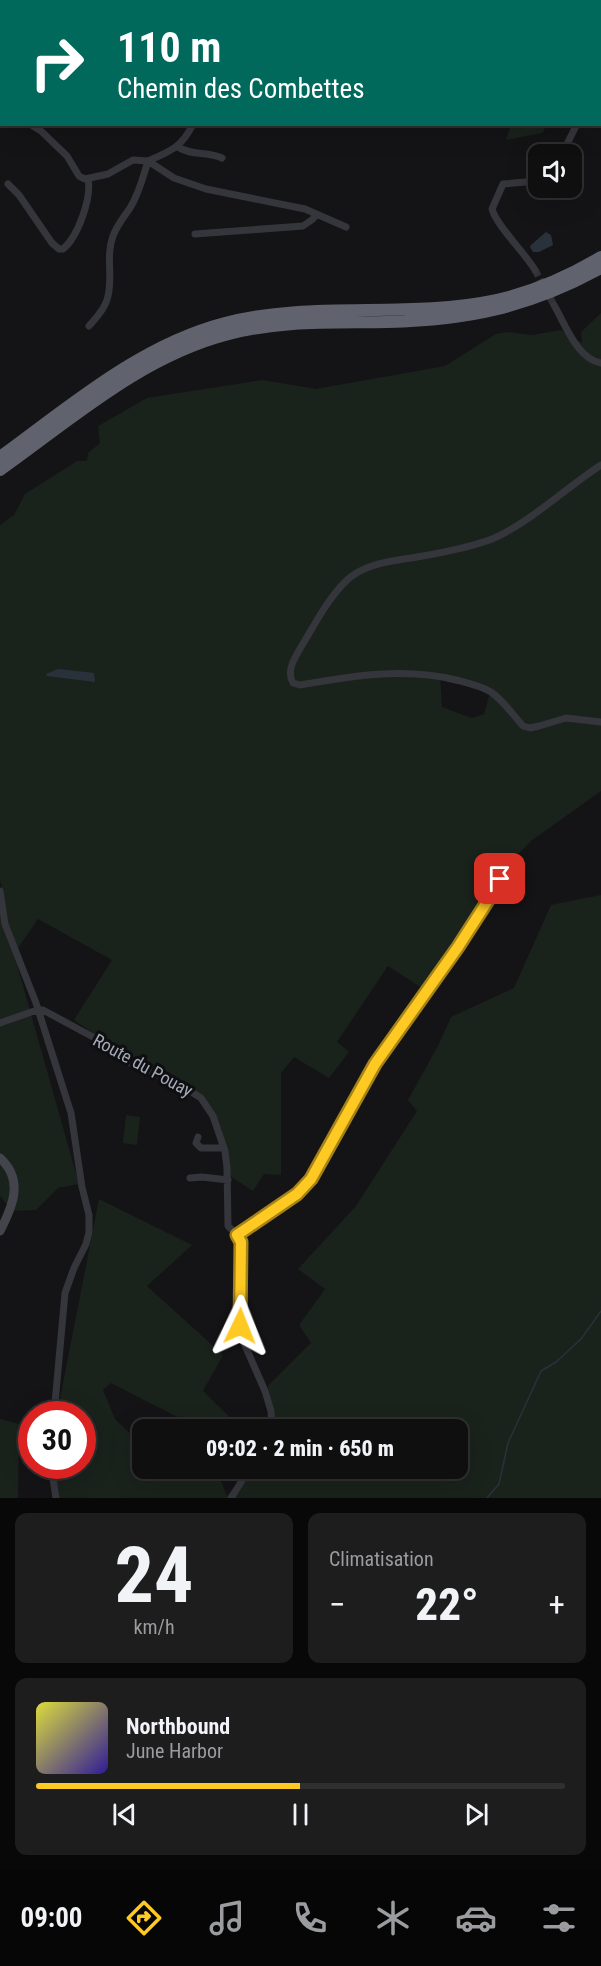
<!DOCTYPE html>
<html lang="fr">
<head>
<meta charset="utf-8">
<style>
  :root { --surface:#0f0f10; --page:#1d1d1e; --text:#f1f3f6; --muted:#9b9c9f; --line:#2f2f30; --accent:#ffc923 }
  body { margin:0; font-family:"Roboto Condensed",sans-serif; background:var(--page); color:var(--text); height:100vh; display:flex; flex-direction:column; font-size:22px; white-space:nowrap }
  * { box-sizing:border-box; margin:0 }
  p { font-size:20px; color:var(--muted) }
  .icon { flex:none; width:33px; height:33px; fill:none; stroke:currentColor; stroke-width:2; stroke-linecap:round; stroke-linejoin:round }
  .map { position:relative; height:1498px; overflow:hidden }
  .details { display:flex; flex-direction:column; gap:15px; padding:15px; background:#080809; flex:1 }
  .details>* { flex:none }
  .banner { position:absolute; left:0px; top:0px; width:602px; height:126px; box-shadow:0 6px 24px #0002,0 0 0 2px var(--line); background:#00695c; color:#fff; overflow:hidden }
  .fabs { position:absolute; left:528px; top:144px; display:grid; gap:12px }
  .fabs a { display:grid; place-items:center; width:54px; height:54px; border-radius:12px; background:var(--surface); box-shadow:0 6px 24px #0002,0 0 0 2px var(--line); font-size:30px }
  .speed { position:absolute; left:18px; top:1401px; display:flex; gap:12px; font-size:30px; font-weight:700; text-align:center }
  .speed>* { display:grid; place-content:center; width:78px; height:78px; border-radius:50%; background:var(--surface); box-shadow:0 6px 24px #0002,0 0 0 2px var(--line); line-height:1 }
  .speed .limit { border:9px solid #d22; background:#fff; color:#111 }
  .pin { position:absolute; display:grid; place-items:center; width:51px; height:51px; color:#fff; margin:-26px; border-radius:12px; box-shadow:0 3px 9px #0006 }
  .me { position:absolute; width:66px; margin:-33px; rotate:2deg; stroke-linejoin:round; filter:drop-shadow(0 0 4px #0008) }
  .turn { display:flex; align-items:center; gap:21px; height:126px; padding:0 18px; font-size:27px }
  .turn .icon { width:78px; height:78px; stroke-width:2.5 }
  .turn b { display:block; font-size:42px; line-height:51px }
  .big { font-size:45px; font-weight:800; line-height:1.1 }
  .details .card { flex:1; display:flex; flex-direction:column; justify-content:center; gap:9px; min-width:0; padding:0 21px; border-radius:12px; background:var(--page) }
  .details .dial { align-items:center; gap:0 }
  .dial b { font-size:78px; line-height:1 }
  .song { display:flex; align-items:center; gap:18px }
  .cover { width:72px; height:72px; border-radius:9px; background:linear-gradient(135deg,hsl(60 70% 55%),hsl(250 70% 35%)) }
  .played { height:6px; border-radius:3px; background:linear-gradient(90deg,var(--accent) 50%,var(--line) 50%) }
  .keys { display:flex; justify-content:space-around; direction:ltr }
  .heat { display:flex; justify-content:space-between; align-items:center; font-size:33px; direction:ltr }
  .details .tiles { flex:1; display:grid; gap:15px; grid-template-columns:1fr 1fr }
  .card:last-child { grid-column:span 2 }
  .trip { position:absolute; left:132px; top:1419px; width:336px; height:60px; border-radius:12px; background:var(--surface); box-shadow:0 6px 24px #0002,0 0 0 2px var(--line); font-weight:800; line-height:60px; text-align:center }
  .dock { display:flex; height:96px; justify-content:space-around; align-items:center; background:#060606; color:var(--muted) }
  .dock .icon { width:42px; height:42px }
  .dock .selected { color:var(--accent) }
  .dock b { font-size:27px; color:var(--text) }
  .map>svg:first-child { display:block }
</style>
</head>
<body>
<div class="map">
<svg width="601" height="1498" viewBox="0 0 601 1498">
  <rect width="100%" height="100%" fill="#141416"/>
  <path fill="#1a221c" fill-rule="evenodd" d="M474,0H590V1L475,2Z
    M511,125V124L546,125L543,133L506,140Z
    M601,313V791L531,841L495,877L422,988L388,966L337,1042L349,1052L329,1078L294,1057L281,1073V1175L264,1174L253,1191L230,1176L204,1098L187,1085L133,1061L74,1020L112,960L38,919L14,954L79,1184L58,1188L36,1210L12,1211L0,1196V912L6,909L0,880V525L14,515L25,494L77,461H87L88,453L100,443L98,426L147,398L262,380L316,389L445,366L496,334L508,332L532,335L561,330L582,343L581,332ZM440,674L491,689L484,714L472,718L442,707Z
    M601,895V1498H53L48,1466H82V1414H57L99,1199L192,1245L147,1286L223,1355L203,1391L242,1429H210L187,1422L111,1383L103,1390L115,1419L142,1445V1468L216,1469L227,1496L250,1469L458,1468V1430L276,1429L268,1386L311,1343L299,1325L325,1289L298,1269L356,1206L417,1111L408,1100L439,1044L451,1017L514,988L551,905Z
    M126,1115L140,1117L137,1145L123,1143Z
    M0,1419L19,1424L18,1498H0Z"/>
  <path fill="#29323b" d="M546,232L551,235L553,245L539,252H533L530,247L531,245Z
    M58,669L94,673L95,682L47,676L46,674Z"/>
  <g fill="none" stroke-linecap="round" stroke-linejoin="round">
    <path stroke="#29323b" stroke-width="1.5" d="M487,1498L499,1484L508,1443L541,1371L556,1362L581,1339L601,1311"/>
    <path stroke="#313236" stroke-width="7" stroke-dasharray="7 3.5" stroke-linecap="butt" d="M535,270L554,305"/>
    <path stroke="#35353c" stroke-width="7" d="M351,0L355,2
      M183,2V0
      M0,35H2
      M600,86L601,84
      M0,99L2,100
      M30,124L41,131L67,156L79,176L85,179L108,174L133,160L148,161L174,178L206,189L305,209L346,227
      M178,147C191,156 208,151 222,158
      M562,154L577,124
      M8,184L19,195L52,243L59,249H63C78,237 92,197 88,179
      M195,234L303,226L313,219L316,214
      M535,270C525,253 496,225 492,209L503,184L538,181
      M554,305C565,324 577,359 601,363
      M89,326C96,318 104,310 107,300C114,279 105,257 113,236C117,225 124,217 130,208C139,194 143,177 148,161C171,151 182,147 193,124
      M601,465C567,487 528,524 492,539C468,548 441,553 417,557C393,561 363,563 345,582C328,599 316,622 304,642C297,654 285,670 293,683L300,685C352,676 404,667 456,680C467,683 481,686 491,692C503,700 513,715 523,726L530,728L539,726L566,718L601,722
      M0,891L5,924L36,1003L71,1113L82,1187L89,1215V1232L86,1244L74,1268L65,1293L54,1414
      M0,1023L37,1010H43L93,1037L131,1063L179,1084L201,1098L213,1116L225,1151L227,1168L228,1226L240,1238L241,1242L240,1334L265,1391L271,1411L272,1430
      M198,1137L196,1143L201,1148H224
      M190,1178L202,1177L228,1180
      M237,1235L297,1194L313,1177L375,1064L458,947L500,879
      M51,1466L56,1498
      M231,1498L250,1468"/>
    <path stroke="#43444c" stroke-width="9" d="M0,1158C24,1180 13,1206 0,1231"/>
    <path stroke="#60636d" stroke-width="12" d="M0,457C70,406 140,345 225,323C313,300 407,319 496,300C533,292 569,276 601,257
      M0,470C72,419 142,356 229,334C281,320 335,323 388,322C468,320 530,307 601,268"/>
  </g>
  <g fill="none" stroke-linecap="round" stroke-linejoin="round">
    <defs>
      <path id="route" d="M240,1326L241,1242L237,1235L297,1194L311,1179L375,1064L458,947L496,888L500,879"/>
    </defs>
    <use href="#route" stroke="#a68317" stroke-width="15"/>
    <use href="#route" stroke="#ffc923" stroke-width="10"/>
  </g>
  <g text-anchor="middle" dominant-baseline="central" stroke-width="6" stroke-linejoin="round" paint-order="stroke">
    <g font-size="18" fill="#a4a9b8" stroke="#0f0f11">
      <text transform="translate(143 1065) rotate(29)">Route du Pouay</text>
    </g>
  </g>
</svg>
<div class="fabs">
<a><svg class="icon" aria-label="sound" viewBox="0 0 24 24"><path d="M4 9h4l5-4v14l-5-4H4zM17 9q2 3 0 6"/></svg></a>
</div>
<div class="speed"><div class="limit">30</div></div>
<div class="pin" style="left:500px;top:879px;background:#d93025"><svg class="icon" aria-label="arrive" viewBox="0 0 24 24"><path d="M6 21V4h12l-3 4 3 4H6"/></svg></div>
<svg class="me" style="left:240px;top:1326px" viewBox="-20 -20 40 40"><path d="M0-17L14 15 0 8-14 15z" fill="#ffc923" stroke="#fff" stroke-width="4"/></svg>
<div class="trip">09:02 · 2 min · 650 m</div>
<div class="banner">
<div class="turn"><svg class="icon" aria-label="right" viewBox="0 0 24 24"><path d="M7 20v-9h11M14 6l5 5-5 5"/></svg><div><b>110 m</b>Chemin des Combettes</div></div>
</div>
</div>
<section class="details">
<div class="tiles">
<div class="card dial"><b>24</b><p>km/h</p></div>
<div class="card"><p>Climatisation</p>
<div class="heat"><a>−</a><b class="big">22°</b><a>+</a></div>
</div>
<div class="card">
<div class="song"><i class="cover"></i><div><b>Northbound</b><p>June Harbor</p></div></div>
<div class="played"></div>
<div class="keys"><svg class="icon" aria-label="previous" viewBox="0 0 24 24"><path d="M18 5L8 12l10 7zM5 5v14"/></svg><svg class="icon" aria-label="pause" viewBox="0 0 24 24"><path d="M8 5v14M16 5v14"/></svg><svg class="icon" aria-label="next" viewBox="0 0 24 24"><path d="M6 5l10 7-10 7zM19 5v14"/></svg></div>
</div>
</div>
</section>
<nav class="dock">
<b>09:00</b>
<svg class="icon selected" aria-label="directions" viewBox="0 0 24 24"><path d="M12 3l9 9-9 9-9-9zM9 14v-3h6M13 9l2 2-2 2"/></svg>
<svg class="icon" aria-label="music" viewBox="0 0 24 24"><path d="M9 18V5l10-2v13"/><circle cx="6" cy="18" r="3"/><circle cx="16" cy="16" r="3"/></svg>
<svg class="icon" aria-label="phone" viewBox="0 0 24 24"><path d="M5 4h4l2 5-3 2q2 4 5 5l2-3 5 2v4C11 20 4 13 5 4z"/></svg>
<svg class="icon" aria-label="climate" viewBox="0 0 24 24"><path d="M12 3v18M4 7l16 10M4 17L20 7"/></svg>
<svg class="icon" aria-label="car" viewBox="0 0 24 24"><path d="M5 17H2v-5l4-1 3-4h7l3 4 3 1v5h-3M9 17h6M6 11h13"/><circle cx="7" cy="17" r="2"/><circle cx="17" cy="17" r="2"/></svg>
<svg class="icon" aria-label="filters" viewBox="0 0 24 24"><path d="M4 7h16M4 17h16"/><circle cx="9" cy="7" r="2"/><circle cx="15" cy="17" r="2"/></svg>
</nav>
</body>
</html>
